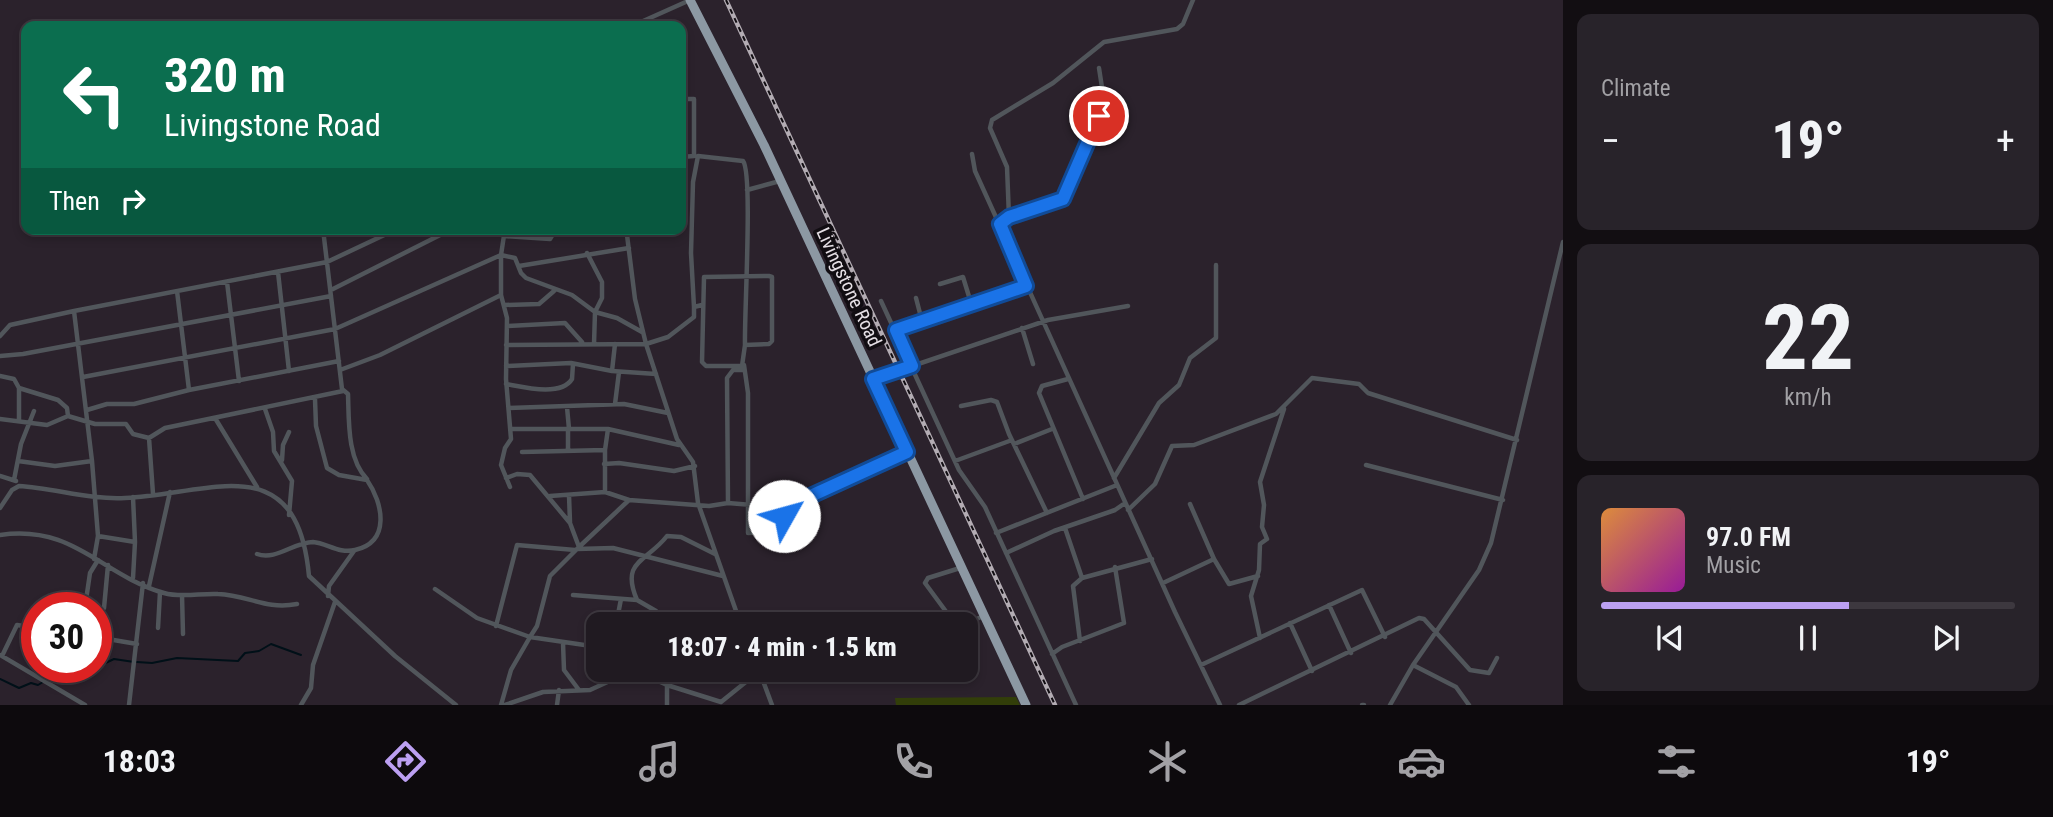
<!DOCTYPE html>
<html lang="en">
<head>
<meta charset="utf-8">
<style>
  :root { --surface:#201a21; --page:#28232a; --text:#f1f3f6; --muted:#a2a1a5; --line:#3d383f; --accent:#bca0f2 }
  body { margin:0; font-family:"Roboto Condensed",sans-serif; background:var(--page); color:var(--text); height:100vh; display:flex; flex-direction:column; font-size:26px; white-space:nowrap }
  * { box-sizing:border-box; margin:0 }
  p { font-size:23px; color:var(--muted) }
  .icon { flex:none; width:38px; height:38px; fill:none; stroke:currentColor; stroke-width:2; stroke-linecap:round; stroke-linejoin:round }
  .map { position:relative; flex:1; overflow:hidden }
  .sheet { display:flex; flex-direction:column; gap:14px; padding:14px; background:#120e12; width:490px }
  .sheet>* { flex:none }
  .hud { position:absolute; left:21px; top:21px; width:665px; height:214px; border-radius:14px; box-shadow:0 4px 10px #0003,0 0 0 2px var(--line); background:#0b6e4f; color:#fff; overflow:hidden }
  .speed { position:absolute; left:21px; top:592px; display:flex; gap:14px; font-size:35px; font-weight:700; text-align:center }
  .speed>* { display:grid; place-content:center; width:91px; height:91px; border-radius:50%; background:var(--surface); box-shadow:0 4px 10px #0003,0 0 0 2px var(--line); line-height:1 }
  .speed .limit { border:10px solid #d22; background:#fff; color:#111 }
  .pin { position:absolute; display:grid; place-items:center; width:60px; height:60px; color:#fff; margin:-30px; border:4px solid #fff; border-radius:50%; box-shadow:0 2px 7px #0007 }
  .me { position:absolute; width:77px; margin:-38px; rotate:52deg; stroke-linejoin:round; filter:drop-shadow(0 0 5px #0008) }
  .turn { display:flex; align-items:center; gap:24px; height:147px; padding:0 28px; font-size:32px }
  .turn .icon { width:91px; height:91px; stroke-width:2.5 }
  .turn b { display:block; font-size:49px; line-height:60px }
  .then { display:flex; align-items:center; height:66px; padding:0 28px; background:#0003; gap:14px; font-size:26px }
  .big { font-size:52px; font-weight:800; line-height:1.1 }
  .sheet .tile { flex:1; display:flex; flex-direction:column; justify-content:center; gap:10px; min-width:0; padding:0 24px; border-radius:14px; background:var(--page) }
  .sheet .dial { align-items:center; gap:0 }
  .dial b { font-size:91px; line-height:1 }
  .song { display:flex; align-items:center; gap:21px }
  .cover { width:84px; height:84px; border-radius:10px; background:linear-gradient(135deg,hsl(30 70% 55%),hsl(300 70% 35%)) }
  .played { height:7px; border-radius:4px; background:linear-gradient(90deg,var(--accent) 60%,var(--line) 60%) }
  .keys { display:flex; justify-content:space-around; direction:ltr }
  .heat { display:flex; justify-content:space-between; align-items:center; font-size:38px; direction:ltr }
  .trip { position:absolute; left:586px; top:612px; width:392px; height:70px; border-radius:14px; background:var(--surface); box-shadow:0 4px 10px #0003,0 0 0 2px var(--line); font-weight:800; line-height:70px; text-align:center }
  .tabs { display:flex; height:112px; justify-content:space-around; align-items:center; background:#0d0a0d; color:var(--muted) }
  .tabs .icon { width:49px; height:49px }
  .tabs .current { color:var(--accent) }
  .tabs b { font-size:32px; color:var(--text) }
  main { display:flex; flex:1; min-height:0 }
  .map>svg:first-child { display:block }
</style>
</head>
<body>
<main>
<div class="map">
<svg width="1563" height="705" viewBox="0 0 1563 705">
  <defs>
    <pattern id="grass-tufts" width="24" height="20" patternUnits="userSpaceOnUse" patternTransform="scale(1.75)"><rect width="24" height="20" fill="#323e09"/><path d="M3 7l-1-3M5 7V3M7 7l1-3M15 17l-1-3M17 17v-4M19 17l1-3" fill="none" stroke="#50592d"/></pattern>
  </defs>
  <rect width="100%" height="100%" fill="#2b222c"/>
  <path fill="url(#grass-tufts)" d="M1016,697L1020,705H896L895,698Z"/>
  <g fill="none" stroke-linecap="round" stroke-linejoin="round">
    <path stroke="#001018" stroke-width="2" d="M137,662L152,663L177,658L238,661L245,653L259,651L271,644L301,655
      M0,679L19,688L31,683L38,685L43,682
      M46,679L83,678L97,667L114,659L134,662"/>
    <path stroke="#51565b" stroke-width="4.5" d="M632,26L688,1
      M681,99H694V156
      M972,154L975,171L1175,612L1220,705
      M681,157L694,156
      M747,190L780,181
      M1009,217L1007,167L990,128L992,120L1053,83L1104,42L1177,29L1183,24L1193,0
      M1000,224L1009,217L1063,199L1099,116L1103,94L1099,68
      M323,229L342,389L348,394C349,420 347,459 367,479
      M630,229L627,235L635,299L646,344L677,439L693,462L698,503L741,625
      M504,236L550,239L556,229
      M519,266L629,248
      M278,272L289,371
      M227,282L239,381
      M940,284L963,277L971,303
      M331,290L452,229
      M177,291L189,390
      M501,295V255L505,229
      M916,298L922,321
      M881,301L959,470L985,507L1076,705
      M504,305L539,304L554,291
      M694,307L691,253L693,182L698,156L743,161C753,173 744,317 745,345L769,344L772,341V277L769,276L704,277L702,362L706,366H742L745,345
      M74,311L327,262L397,229
      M507,326L565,323L582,342
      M1022,328L1033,364
      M896,330L1026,286
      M0,336L10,325L74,311L92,461L55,466L18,461
      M594,344L595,312L617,318L642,332
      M506,345L646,344L668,337L694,317V307L702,305
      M0,356L23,354L331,296
      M744,365L748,393V533C788,533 772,517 795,503C827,482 872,468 906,452
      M506,366L571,363L612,371L656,374
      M340,370L380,355L501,295L507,318L506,379L511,439L505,448L501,465L510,487
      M612,371L615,344
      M0,376L14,379L19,388V420
      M83,377L335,329L501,255L515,258L521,273L526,278L572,295L595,312L602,298V282L587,253
      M874,379L1048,320L1128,306
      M1068,379L1042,386L1039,393L1083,499
      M506,384C523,387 561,397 572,379L573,364
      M19,388L58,400L67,408L68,416L95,424H126L133,434L149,438L165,428L343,391
      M615,404L619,372
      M961,406L991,400L997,402L1009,434L1047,513
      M567,407L569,429
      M509,408L624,404L668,413
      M265,409L273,432L274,451L292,481L289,515
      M87,410L107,404H134L189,390L339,361
      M215,418L257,487
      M0,419L47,425L68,416
      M511,429H608
      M149,438L153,494
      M1014,444L1052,429
      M568,449V429
      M605,450L608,429L679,445
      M522,452L605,450V492
      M282,460L283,445L289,432
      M92,461L98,536L135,542L133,497
      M955,461L1012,440
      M604,464L619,463L674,471L695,466
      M1366,465L1503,500
      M0,476L16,481
      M506,478L517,474L530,475L570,523L579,547L629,500L709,506L728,503L752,505L774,498L793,504
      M1114,478L1159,403L1179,385L1190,358L1216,338V265
      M14,480L21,444L34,411
      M569,495L570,522
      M550,496L605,492L629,500
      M728,503L727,378L733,370H744
      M0,508L12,490L19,486C54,488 90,500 125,498C211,494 297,446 309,576L395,656L456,705
      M1128,510L1155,484L1172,446L1194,445L1276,414L1312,378L1359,384L1368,393L1517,440
      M1065,528L1082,578L1152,559
      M996,533L1117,485
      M0,535C74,524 101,575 164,593C181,598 201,593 218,594C248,595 265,610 297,604
      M579,547L550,576L537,626L530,637L598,647
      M577,549L613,548L723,576
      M1006,553L1054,531L1115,510L1125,503
      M257,554C276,561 294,542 313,542C327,543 339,554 355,550C391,542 383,503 367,480L339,475L327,468L316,426L315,399
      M94,559L98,536
      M1214,559L1229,584L1258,576
      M960,568L928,578L925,583L953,621L969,622L984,616
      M133,578L135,542
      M1163,583L1214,559L1190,504
      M149,586L170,492
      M435,589L477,618L530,637L511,670L501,705
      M182,595L183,634
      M573,595L637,600L656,611L660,625
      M328,596L329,586L354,551
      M637,600C620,560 647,562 667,536L681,537L715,554
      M1329,605L1351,653
      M85,607L90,573L98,560
      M96,611L104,608L108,565
      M1290,623L1312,671
      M616,625L621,599
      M695,625L697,624
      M933,625L950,619
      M496,626L517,545L575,550
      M158,628L160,592
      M96,637L137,644
      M1260,638L1251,596L1259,570L1260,544L1267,539L1262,527L1264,505L1260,482L1284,409
      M1080,641L1073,586L1082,578
      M563,643L564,670L579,690
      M1052,654L1062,647L1124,623L1115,567
      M0,655L85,705
      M2,656L17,625L37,628
      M1201,665L1362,590L1385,637
      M1413,665L1456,687L1469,705
      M706,670H708
      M727,670L745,682
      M759,670L772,705
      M647,676L667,685L677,670
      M129,705L143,583
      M301,705L311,688L313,665L335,602
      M505,705L543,692L590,690L614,679L647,676L641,670
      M557,705L559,690
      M667,705V685L721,702L752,677L761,676
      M1239,705L1419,618L1424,619L1470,670L1489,673L1497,658
      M1362,705H1364
      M1390,705L1413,665L1479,570L1491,543L1563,242"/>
    <path stroke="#8c98a3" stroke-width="9" d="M690,0L764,145L1026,705"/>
    <defs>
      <path id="rail" d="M726,0L1055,705"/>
    </defs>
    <use href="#rail" stroke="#b3acb3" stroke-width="4.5"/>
    <use href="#rail" stroke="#110d12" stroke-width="2" stroke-dasharray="5" stroke-linecap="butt"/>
  </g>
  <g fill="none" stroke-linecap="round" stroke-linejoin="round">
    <defs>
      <path id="route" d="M784,516L793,504L907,452L873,379L912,366L896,330L1026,286L1000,224L1009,217L1063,199L1099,116"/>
    </defs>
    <use href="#route" stroke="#114b97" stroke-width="18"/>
    <use href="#route" stroke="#1a73e8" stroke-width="12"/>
  </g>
  <g text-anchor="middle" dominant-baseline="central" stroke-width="7" stroke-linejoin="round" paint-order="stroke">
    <g font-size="19" fill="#e5dfe5" stroke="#110d12">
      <text transform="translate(849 287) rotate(65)">Livingstone Road</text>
    </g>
  </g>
</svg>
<div class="speed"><div class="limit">30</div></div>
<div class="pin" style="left:1099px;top:116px;background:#d93025"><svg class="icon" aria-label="arrive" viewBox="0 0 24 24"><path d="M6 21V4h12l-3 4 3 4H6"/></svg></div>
<svg class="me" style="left:784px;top:516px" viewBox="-20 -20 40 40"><circle r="19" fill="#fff"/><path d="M0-13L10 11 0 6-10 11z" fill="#1a73e8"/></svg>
<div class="trip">18:07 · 4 min · 1.5 km</div>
<div class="hud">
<div class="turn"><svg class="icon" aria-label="left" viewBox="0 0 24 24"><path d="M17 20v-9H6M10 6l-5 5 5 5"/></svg><div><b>320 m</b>Livingstone Road</div></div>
<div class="then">Then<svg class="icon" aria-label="right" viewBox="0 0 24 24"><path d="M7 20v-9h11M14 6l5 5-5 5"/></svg></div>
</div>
</div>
<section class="sheet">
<div class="tile"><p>Climate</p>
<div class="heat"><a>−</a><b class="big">19°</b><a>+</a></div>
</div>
<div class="tile dial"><b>22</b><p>km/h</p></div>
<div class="tile">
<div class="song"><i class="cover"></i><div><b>97.0 FM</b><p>Music</p></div></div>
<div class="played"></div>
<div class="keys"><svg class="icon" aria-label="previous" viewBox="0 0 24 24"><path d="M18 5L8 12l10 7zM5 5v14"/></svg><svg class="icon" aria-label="pause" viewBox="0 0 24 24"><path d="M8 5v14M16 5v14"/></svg><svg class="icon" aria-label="next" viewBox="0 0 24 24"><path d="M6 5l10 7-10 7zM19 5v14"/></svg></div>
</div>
</section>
</main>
<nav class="tabs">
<b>18:03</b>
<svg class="icon current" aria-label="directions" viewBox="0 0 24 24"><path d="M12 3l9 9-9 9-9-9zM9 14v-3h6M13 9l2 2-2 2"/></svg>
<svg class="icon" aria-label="music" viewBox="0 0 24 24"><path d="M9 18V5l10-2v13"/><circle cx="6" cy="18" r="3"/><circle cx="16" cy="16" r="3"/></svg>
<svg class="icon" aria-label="phone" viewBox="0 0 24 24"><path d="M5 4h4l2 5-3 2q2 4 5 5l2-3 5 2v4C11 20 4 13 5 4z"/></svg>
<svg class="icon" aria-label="climate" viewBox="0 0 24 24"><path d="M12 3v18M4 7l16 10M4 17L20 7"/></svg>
<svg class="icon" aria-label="car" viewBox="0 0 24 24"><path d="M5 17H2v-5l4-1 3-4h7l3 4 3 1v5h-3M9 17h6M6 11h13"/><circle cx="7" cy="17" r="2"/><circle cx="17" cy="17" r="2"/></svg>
<svg class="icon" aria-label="filters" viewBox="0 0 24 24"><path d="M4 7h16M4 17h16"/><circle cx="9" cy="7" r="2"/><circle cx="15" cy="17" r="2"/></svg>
<b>19°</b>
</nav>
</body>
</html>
